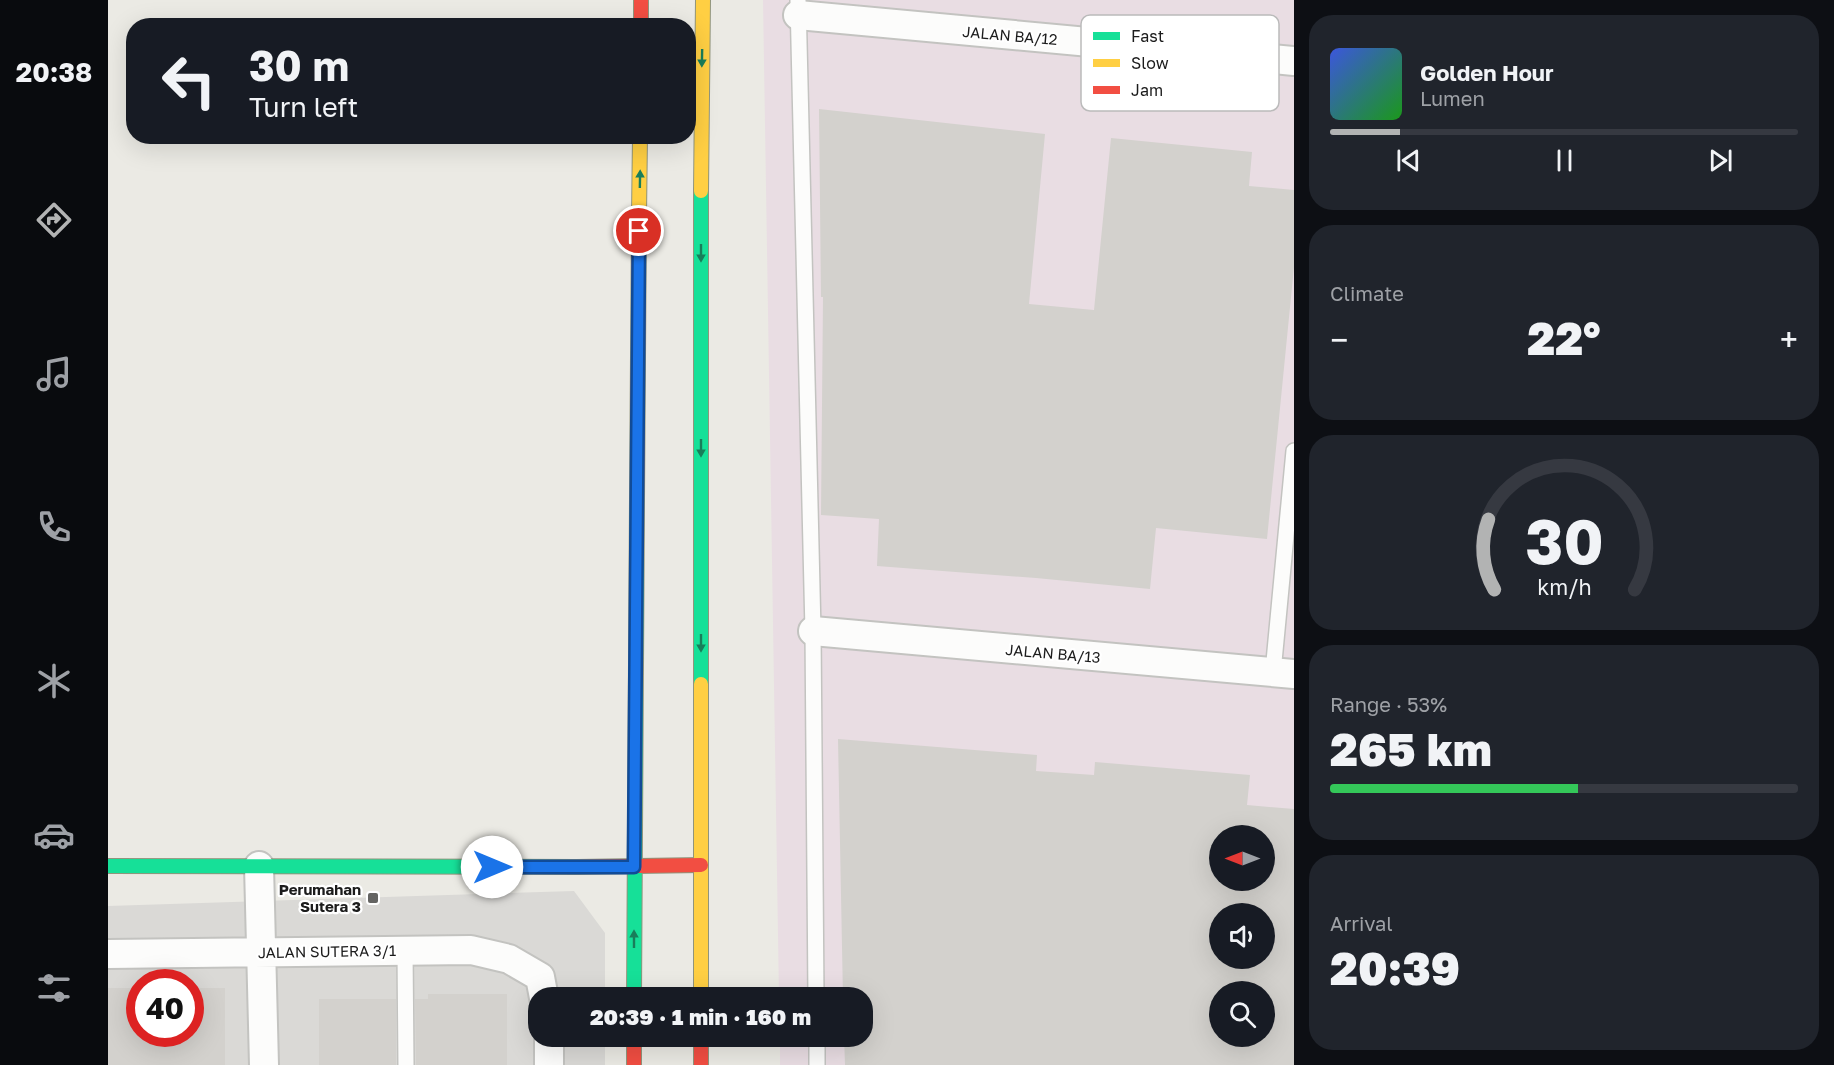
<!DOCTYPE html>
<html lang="en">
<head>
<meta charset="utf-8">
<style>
  :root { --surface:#171b24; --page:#20242c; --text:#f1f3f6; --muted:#9ea1a6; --line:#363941; --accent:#b2b3b3 }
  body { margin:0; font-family:"Golos Text",sans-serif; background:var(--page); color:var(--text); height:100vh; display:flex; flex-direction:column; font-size:22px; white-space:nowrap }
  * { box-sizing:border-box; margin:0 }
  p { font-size:20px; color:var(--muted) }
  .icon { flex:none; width:33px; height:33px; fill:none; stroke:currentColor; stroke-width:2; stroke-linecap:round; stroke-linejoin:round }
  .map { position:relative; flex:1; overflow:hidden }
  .drawer { display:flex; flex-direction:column; gap:15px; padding:15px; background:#0d0f14; width:540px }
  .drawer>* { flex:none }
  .top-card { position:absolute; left:18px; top:18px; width:570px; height:126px; border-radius:24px; box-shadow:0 6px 24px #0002; background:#171b24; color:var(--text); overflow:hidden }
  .needle { width:39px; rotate:270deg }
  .fabs { position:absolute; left:1101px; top:825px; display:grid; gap:12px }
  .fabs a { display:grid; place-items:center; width:66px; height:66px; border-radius:50%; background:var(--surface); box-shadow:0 6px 24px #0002; font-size:30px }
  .speed { position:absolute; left:18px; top:969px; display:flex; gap:12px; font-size:30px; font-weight:700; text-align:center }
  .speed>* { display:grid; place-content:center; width:78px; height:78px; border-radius:50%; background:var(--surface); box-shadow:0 6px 24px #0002; line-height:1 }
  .speed .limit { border:9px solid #d22; background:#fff; color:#111 }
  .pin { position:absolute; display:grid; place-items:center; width:51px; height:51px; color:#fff; margin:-26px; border:3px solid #fff; border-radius:50%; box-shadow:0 2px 6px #0007 }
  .me { position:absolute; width:66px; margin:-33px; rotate:90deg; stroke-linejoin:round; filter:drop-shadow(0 0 4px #0008) }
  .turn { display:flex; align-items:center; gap:21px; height:126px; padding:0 24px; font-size:27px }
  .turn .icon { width:78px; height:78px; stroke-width:2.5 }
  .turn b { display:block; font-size:42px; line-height:51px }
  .big { font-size:45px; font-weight:800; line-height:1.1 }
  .drawer .tile { flex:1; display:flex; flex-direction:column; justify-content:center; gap:9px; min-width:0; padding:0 21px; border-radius:24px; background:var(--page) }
  .drawer .dial { align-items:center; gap:0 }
  .dial svg { height:156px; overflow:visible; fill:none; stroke:var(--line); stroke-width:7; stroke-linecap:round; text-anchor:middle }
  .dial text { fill:var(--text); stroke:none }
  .song { display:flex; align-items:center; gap:18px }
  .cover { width:72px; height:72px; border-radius:9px; background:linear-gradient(135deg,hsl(230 70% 55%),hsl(120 70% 35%)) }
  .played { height:6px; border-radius:3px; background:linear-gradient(90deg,var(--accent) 15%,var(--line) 15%) }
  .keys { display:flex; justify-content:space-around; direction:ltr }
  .heat { display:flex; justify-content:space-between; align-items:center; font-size:33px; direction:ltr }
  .charge { height:9px; border-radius:4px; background:linear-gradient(90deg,#34c759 53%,var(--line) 0) }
  .trip { position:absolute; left:420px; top:987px; width:345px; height:60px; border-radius:24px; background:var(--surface); box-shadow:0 6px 24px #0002; font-weight:800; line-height:60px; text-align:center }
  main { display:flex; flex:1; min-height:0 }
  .tabs { display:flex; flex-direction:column; width:108px; justify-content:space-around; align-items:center; background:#090b0e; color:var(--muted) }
  .tabs .icon { width:42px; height:42px }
  .tabs .active { color:var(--accent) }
  .tabs b { font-size:27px; color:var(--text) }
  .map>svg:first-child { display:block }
</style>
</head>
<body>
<main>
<nav class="tabs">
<b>20:38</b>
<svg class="icon active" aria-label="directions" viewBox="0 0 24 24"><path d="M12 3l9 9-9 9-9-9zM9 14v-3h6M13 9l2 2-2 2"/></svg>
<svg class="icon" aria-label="music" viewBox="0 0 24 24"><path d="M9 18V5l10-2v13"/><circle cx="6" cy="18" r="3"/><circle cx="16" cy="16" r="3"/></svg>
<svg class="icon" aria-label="phone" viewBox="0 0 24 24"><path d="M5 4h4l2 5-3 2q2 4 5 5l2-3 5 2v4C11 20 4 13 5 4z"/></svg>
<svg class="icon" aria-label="climate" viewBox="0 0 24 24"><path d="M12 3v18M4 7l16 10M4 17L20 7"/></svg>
<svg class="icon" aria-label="car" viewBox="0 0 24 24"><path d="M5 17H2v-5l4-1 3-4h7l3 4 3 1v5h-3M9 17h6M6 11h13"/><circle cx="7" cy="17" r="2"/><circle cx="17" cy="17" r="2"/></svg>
<svg class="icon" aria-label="filters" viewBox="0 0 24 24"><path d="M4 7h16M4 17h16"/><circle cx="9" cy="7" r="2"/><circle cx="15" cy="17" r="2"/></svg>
</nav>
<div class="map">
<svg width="1186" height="1065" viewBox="0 0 1186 1065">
  <rect width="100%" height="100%" fill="#ebeae4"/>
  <path fill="#dad9d6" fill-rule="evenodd" d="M466,891L497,933V997L430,998V1036L497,1037V1065H0V906ZM32,982H82V1034H32Z"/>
  <path fill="#e9dde3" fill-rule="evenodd" d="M655,0H1186V1065H672V1037L754,1036V998L671,997ZM1112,836H1156V880H1112ZM1112,914H1156V958H1112ZM1112,992H1156V1036H1112Z"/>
  <path fill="#d3d1cd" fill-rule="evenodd" d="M711,109L937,134L921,304L986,310L1003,138L1144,152L1141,186L1186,190V267L1159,539L1048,528L1042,589L928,578L769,566L771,519L713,515L715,297H713Z
    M730,739L929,755L928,771L986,775L987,762L1142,775L1139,805L1186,809V1065H737L736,1036H754V998H735ZM1112,836H1156V880H1112ZM1112,914H1156V958H1112ZM1112,992H1156V1036H1112Z
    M0,988H32V1034H82V988H117V1065H0Z
    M320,994H399V1065H308L307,999H320Z
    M211,999H288V1065H211Z"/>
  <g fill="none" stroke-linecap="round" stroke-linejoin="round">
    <defs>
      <path id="lane" d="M690,0L705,631L708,998
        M1165,672L1186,451
        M297,950L298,1065
        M709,1036V1065"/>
      <path id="street" d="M690,15L1186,61
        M705,631L1186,674
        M151,866L156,1065
        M0,954L363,950L401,959L432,977L436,998
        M441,1036V1065"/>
      <path id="fast" d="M593,191V684
        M0,866L469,867
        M526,998L529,499"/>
      <path id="slow" d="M593,191L595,0
        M531,215L532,136
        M593,684V998"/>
      <path id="jam" d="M533,0V26
        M529,499L531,215
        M469,867L593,865
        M526,1036V1065
        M593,1036V1065"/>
    </defs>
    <use href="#lane" stroke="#c3c3c0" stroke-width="18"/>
    <use href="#street" stroke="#c3c3c0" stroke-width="32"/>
    <use href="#fast" stroke="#91957c" stroke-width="16"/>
    <use href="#slow" stroke="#91957c" stroke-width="16"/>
    <use href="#jam" stroke="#91957c" stroke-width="16"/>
    <use href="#lane" stroke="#fcfcfb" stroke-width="15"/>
    <use href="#street" stroke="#fcfcfb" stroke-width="28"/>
    <use href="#fast" stroke="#16e098" stroke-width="14"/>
    <use href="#slow" stroke="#ffcf43" stroke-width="14"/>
    <use href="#jam" stroke="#f24e42" stroke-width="14"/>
  </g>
  <defs><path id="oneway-solid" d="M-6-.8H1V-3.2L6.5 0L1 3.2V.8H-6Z" transform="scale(1.5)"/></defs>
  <g fill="#197e5a">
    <use href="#oneway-solid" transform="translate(594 58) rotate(91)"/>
    <use href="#oneway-solid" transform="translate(532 179) rotate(-89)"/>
    <use href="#oneway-solid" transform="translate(593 253) rotate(90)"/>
    <use href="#oneway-solid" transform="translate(593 448) rotate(90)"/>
    <use href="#oneway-solid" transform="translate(593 643) rotate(90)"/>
    <use href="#oneway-solid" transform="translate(526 939) rotate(-90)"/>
  </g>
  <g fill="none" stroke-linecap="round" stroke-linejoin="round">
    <defs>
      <path id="route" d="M384,867H526L531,231"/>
    </defs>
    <use href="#route" stroke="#114b97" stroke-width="15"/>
    <use href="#route" stroke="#1a73e8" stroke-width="10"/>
  </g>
  <rect fill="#646462" stroke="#fff" stroke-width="2" x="259" y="892" width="12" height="12" rx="3"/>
  <g text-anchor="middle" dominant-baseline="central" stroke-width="4.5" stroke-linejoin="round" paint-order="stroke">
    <g font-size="15" fill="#1c1c1c" stroke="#fff">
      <text transform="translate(902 35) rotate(5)">JALAN BA/12</text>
      <text transform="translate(945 653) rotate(5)">JALAN BA/13</text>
      <text transform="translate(219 951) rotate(-1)">JALAN SUTERA 3/1</text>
    </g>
    <g font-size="15" font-weight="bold" fill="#1c1c1c" stroke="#fff" text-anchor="end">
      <text x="253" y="889">Perumahan<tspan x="253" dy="17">Sutera 3</tspan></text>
    </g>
  </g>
  <rect x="973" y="15" width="198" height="96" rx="9" fill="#fff" stroke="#bbb" stroke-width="1.5"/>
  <rect x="985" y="32" width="27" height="8" fill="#16e098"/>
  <rect x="985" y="59" width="27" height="8" fill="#ffcf43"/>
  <rect x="985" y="86" width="27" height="8" fill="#f24e42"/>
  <g font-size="16" fill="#1c1c1c">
    <text x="1023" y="42">Fast</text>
    <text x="1023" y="69">Slow</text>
    <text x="1023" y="96">Jam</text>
  </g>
</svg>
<div class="fabs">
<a><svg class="needle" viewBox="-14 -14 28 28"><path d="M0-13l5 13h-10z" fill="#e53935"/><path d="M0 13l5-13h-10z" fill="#9ea1a6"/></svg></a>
<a><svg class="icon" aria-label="sound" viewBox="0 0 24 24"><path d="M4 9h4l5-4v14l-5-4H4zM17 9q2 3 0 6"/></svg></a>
<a><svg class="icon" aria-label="search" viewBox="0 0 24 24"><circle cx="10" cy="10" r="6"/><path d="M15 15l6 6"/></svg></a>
</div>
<div class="speed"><div class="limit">40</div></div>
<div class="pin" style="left:531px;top:231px;background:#d93025"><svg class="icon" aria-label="arrive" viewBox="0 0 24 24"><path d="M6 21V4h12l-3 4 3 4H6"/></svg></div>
<svg class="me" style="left:384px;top:867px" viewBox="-20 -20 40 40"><circle r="19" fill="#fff"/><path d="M0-13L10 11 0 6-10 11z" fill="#1a73e8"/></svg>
<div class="trip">20:39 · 1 min · 160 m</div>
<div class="top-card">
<div class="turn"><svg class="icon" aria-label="left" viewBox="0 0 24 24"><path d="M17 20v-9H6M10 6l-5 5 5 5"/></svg><div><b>30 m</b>Turn left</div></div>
</div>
</div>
<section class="drawer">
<div class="tile">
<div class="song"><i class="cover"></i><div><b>Golden Hour</b><p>Lumen</p></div></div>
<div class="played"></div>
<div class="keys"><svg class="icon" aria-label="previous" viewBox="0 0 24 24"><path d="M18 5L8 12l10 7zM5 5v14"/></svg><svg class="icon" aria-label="pause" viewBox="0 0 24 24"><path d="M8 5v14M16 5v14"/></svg><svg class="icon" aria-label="next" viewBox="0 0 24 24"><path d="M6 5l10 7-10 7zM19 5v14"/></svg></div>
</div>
<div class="tile"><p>Climate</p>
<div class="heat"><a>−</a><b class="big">22°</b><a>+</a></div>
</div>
<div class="tile dial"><svg viewBox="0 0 100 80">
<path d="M14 69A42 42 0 1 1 86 69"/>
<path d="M14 69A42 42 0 0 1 11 33" stroke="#b2b3b3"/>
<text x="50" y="56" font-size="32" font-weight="700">30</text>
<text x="50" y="72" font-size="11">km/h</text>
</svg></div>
<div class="tile"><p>Range · 53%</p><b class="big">265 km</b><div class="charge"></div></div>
<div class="tile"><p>Arrival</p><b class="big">20:39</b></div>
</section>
</main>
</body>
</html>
